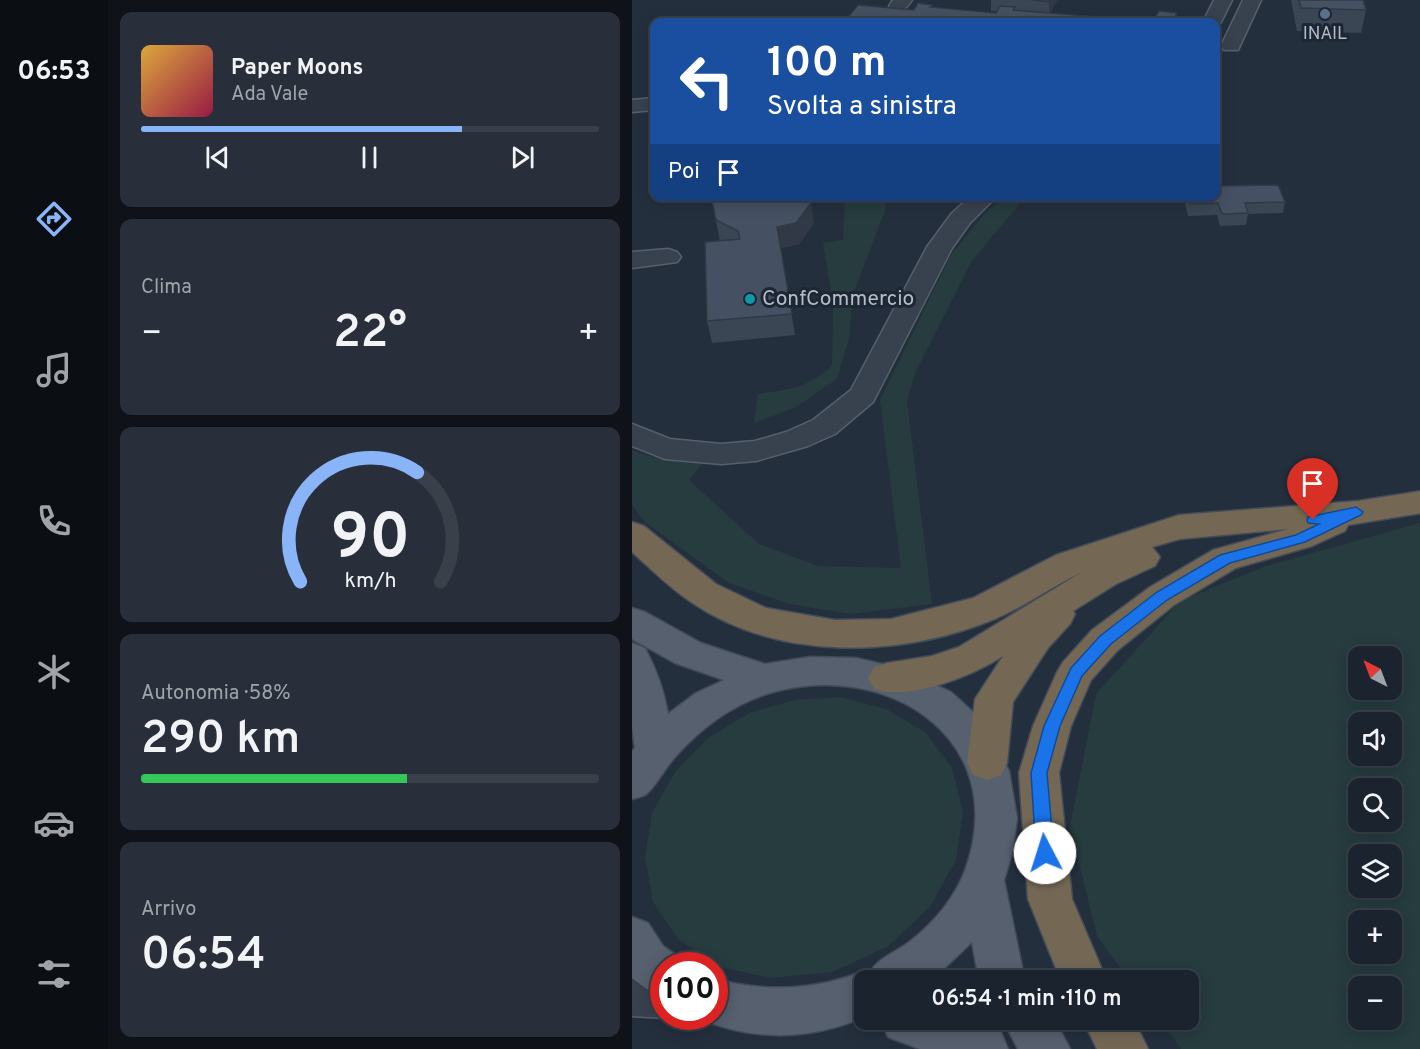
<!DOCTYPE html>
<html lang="it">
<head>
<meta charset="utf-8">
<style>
  :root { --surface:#1b232e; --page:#282f3a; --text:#f1f3f6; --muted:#a0a4aa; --line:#39404a; --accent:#8ab4f8 }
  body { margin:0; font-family:Overpass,sans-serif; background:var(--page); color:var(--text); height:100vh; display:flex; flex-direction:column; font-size:22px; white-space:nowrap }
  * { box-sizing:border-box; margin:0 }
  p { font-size:20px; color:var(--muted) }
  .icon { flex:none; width:33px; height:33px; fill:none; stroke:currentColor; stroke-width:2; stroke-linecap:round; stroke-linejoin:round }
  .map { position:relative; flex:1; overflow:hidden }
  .panel { display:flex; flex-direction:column; gap:12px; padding:12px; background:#0f1319; width:524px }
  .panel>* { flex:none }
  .hud { position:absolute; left:18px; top:18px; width:570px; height:183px; border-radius:12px; box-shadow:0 3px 15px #0003,0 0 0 2px var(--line); background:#1a4fa0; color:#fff; overflow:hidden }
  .needle { width:39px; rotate:318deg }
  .controls { position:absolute; left:716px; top:646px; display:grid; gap:12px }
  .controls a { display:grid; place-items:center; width:54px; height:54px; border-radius:12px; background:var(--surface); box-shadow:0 3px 15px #0003,0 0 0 2px var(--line); font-size:30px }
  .speed { position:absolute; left:18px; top:952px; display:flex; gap:12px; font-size:30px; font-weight:700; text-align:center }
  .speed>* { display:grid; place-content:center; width:78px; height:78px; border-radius:50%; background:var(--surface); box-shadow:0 3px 15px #0003,0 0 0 2px var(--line); line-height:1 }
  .speed .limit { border:9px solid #d22; background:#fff; color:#111 }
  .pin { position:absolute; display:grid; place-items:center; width:51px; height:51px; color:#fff; margin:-62px -26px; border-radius:50% 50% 50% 0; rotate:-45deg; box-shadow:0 0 6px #0007 }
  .pin .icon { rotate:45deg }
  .me { position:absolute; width:66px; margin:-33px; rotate:355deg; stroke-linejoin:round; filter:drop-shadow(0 0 4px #0008) }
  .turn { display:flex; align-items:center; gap:21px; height:126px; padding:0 18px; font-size:27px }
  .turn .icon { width:78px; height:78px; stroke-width:2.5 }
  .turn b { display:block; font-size:42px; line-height:51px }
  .then { display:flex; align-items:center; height:57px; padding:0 18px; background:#0003; gap:12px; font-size:22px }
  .big { font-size:45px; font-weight:600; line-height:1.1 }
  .panel .card { flex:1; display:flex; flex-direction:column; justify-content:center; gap:9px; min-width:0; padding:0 21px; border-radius:12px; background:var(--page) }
  .panel .dial { align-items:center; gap:0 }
  .dial svg { height:156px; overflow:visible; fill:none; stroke:var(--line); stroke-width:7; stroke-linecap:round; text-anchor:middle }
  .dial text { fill:var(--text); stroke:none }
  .song { display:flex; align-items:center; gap:18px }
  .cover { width:72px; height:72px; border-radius:9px; background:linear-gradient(135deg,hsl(40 70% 55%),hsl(340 70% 35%)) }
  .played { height:6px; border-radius:3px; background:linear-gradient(90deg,var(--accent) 70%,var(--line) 70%) }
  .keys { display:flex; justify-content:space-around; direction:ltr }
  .heat { display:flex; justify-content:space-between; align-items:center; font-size:33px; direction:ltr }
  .charge { height:9px; border-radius:4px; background:linear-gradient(90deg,#34c759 58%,var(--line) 0) }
  .trip { position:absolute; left:222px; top:970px; width:345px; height:60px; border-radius:12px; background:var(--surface); box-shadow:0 3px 15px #0003,0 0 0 2px var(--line); font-weight:600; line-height:60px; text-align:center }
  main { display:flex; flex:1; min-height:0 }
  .tabs { display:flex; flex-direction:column; width:108px; justify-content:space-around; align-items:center; background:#0b0e12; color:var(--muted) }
  .tabs .icon { width:42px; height:42px }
  .tabs .selected { color:var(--accent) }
  .tabs b { font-size:27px; color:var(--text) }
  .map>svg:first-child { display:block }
</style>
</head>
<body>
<main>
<nav class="tabs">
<b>06:53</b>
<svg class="icon selected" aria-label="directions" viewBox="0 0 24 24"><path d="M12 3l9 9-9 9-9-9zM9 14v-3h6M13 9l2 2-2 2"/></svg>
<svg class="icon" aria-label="music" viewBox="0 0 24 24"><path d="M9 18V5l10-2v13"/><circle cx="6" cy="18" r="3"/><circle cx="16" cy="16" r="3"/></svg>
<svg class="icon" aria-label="phone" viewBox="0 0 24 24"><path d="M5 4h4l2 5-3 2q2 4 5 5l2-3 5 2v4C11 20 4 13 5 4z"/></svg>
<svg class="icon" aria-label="climate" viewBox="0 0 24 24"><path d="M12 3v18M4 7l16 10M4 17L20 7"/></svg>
<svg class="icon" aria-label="car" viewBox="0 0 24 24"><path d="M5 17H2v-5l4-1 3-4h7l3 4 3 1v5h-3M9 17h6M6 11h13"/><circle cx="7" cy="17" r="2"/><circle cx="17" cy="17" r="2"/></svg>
<svg class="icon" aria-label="filters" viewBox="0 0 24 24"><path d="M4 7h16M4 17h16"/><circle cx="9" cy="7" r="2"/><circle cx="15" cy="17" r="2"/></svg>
</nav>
<section class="panel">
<div class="card">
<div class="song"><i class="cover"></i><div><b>Paper Moons</b><p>Ada Vale</p></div></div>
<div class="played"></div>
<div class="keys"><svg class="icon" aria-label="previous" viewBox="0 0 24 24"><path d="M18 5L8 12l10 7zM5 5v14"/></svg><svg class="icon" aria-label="pause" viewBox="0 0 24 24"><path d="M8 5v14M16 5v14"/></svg><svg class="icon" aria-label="next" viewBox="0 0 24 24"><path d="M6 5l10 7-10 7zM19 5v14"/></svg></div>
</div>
<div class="card"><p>Clima</p>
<div class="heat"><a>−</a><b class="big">22°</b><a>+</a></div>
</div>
<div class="card dial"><svg viewBox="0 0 100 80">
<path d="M14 69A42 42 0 1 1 86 69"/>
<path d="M14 69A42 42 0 0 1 74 13" stroke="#8ab4f8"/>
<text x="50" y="56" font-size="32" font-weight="700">90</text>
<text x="50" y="72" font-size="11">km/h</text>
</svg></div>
<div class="card"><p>Autonomia · 58%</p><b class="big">290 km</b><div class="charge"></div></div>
<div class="card"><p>Arrivo</p><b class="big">06:54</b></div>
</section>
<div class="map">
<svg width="789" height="1049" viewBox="0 0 789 1049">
  <rect width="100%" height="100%" fill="#242f3e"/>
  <path fill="#263c3f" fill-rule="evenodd" d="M213,197H254L253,211L221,294L217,338L205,379L164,407L122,423L126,394C160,389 173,389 200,366L201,303L191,243L211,240Z
    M373,197H393L339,262L283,373L275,401L300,604L218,614L158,604L97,583L14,523L0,505V450C23,460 47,462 71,463L57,480L127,544L186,566L269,568L248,400L319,255L353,213Z
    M788,523V1049H549L528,1020H556V981H498L465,936L438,827L464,694L548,601L631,567ZM726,657H759V690H726ZM726,723H759V756H726ZM726,789H759V822H726ZM726,855H759V888H726ZM726,921H759V954H726ZM726,987H759V1020H726Z
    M208,697L254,709L293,732L320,768L331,812L324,860L298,907L255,947L200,972L139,978L88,967L47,940L21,902L13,857L20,813L43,772L76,738L117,713L163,700Z"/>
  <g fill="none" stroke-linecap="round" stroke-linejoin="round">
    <defs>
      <path id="minor" d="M261,0H280C274,9 270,13 260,10L257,6Z
        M582,0H600L589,22L584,27V22H571Z
        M611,0H629L606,50H592L589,46Z
        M22,98V110L0,112V100Z
        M339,196H365L338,223L320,248L241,402L203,434L176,446L124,461L89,464L33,459L0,446V424L38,439L89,444L123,441L154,432L181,420L219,390L295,247L320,213Z
        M36,249L45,252L49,257L45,262L0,268V252Z
        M0,970L32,972V1017H35L32,1018L0,1016Z"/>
      <path id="major" d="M0,608L13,612L69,643L133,664L178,657L224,658L267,668L319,692L351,721L377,771L385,818L381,850L372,880L393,981H347L340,942L299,981H232V1017C178,1041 120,1041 66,1018L82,1017V979C134,992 182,991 232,971L238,973C244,959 264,952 276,943C301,924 323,898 334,868C379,737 254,659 138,693C101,704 69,728 44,756C35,765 22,789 13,795C9,797 4,798 0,799V751L3,748L0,728V643L13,648C24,669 32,690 36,714L64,693L92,680L43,663L0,639Z
        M0,917L16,923L31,946L48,958L52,966H32V996L16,990L0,978Z
        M249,1020H338L369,1032L376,1049H288L256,1037Z
        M371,1020H423L438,1049H386Z"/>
      <path id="highway" d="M789,491V513L716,525L713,531L680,546L604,568L542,605L486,650L459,680L439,726L427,773L440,899L475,981H429L396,899L387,773L401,726L425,672L431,662L460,630L518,587L581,550L656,529L548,539L520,547L528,557L523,566L484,584L441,611L443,614L438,624L416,648L381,702L375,763L369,775L355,780L341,775L335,763L343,699L371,656C340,676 278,701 242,689L236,678L242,667L255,663L300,656L327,647L450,572C421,586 395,605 365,618C270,658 147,662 59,602C38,588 19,569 0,552V522L12,526L84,584L134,608L203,620L259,619L341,598L424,555L547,515L726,501Z
        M451,1020H502L516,1049H465Z"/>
    </defs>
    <use href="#minor" stroke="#565f6c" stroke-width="3"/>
    <use href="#major" stroke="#414a57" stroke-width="3"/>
    <use href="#highway" stroke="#434c59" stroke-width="3"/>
    <use href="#minor" fill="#38414e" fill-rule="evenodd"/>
    <use href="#major" fill="#56606e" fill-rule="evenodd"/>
    <use href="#highway" fill="#746855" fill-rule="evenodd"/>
  </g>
  <path fill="#3b4654" d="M359,0H425L418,13L467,22H212L282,10L300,5V8L364,13L365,11H359Z
    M659,0H731L734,10L729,33L665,31Z
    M79,196L182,223L167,244L149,248L163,335L80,343L75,321L88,241Z
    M552,196H584L653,202L651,213L616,214L614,225L588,226L585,215L556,216L552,199Z"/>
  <path fill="#303945" d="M418,0H425L417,16V2Z
    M545,13L544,22H540Z
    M179,203L182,223L167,244L149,248L163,335L145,227Z"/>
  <path fill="#455162" stroke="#303945" stroke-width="1.5" d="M399,0H418L417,2Z
    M667,0H731L734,10L669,8Z
    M286,3L300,5L298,7L364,13L368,6L383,7L381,10L468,17L466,22H336L285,18L282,22H212L226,5L282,10Z
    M527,11L545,13L540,22H502L504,20L521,22Z
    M646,185L653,202L613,203L616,213L590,214L586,203L558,204L555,196H584V186Z
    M79,196H177L179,203L164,223L145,227L160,314L75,321L73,242L108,239L106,231L84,220Z"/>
  <path fill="#1a73e8" stroke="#114b97" stroke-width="1.5" d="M724,507L731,512L729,515L673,542L598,563L535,600L479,644L450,676L428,726L415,773L422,853L419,859L413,861L407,859L404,853L399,773L412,726L439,668L468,636L525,592L588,555L664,535L687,524L676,523L675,520L676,517Z"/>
  <circle fill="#5c6f8a" stroke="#1d2633" stroke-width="2" cx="693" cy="14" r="6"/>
  <circle fill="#0f9aa8" stroke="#1d2633" stroke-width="2" cx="118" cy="299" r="6"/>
  <g text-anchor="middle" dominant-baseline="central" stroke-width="6" stroke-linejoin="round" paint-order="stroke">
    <g font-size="18" fill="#b4bcc9" stroke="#1d2633">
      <text x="693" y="34">INAIL</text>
    </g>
    <g font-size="21" fill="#b4bcc9" stroke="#1d2633" text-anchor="start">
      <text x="130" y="299">ConfCommercio</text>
    </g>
  </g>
</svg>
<div class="controls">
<a><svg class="needle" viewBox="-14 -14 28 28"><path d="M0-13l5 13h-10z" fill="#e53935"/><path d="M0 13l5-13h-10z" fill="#a0a4aa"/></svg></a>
<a><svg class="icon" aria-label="sound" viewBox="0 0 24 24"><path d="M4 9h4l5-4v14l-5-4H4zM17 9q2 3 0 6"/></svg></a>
<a><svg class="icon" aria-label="search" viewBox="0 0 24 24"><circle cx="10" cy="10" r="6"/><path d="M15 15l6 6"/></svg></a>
<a><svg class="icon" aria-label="layers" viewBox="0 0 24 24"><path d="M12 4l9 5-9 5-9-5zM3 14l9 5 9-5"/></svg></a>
<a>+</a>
<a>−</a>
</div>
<div class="speed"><div class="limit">100</div></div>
<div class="pin" style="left:681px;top:520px;background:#d93025"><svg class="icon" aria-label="arrive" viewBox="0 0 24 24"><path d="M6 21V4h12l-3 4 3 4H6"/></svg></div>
<svg class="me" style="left:413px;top:853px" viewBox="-20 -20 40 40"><circle r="19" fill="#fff"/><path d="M0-13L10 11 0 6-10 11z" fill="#1a73e8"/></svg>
<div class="trip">06:54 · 1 min · 110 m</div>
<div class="hud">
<div class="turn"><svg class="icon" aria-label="left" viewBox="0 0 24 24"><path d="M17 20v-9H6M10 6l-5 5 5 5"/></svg><div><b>100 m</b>Svolta a sinistra</div></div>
<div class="then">Poi<svg class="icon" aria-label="arrive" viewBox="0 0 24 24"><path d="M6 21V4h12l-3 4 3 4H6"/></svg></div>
</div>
</div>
</main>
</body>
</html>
